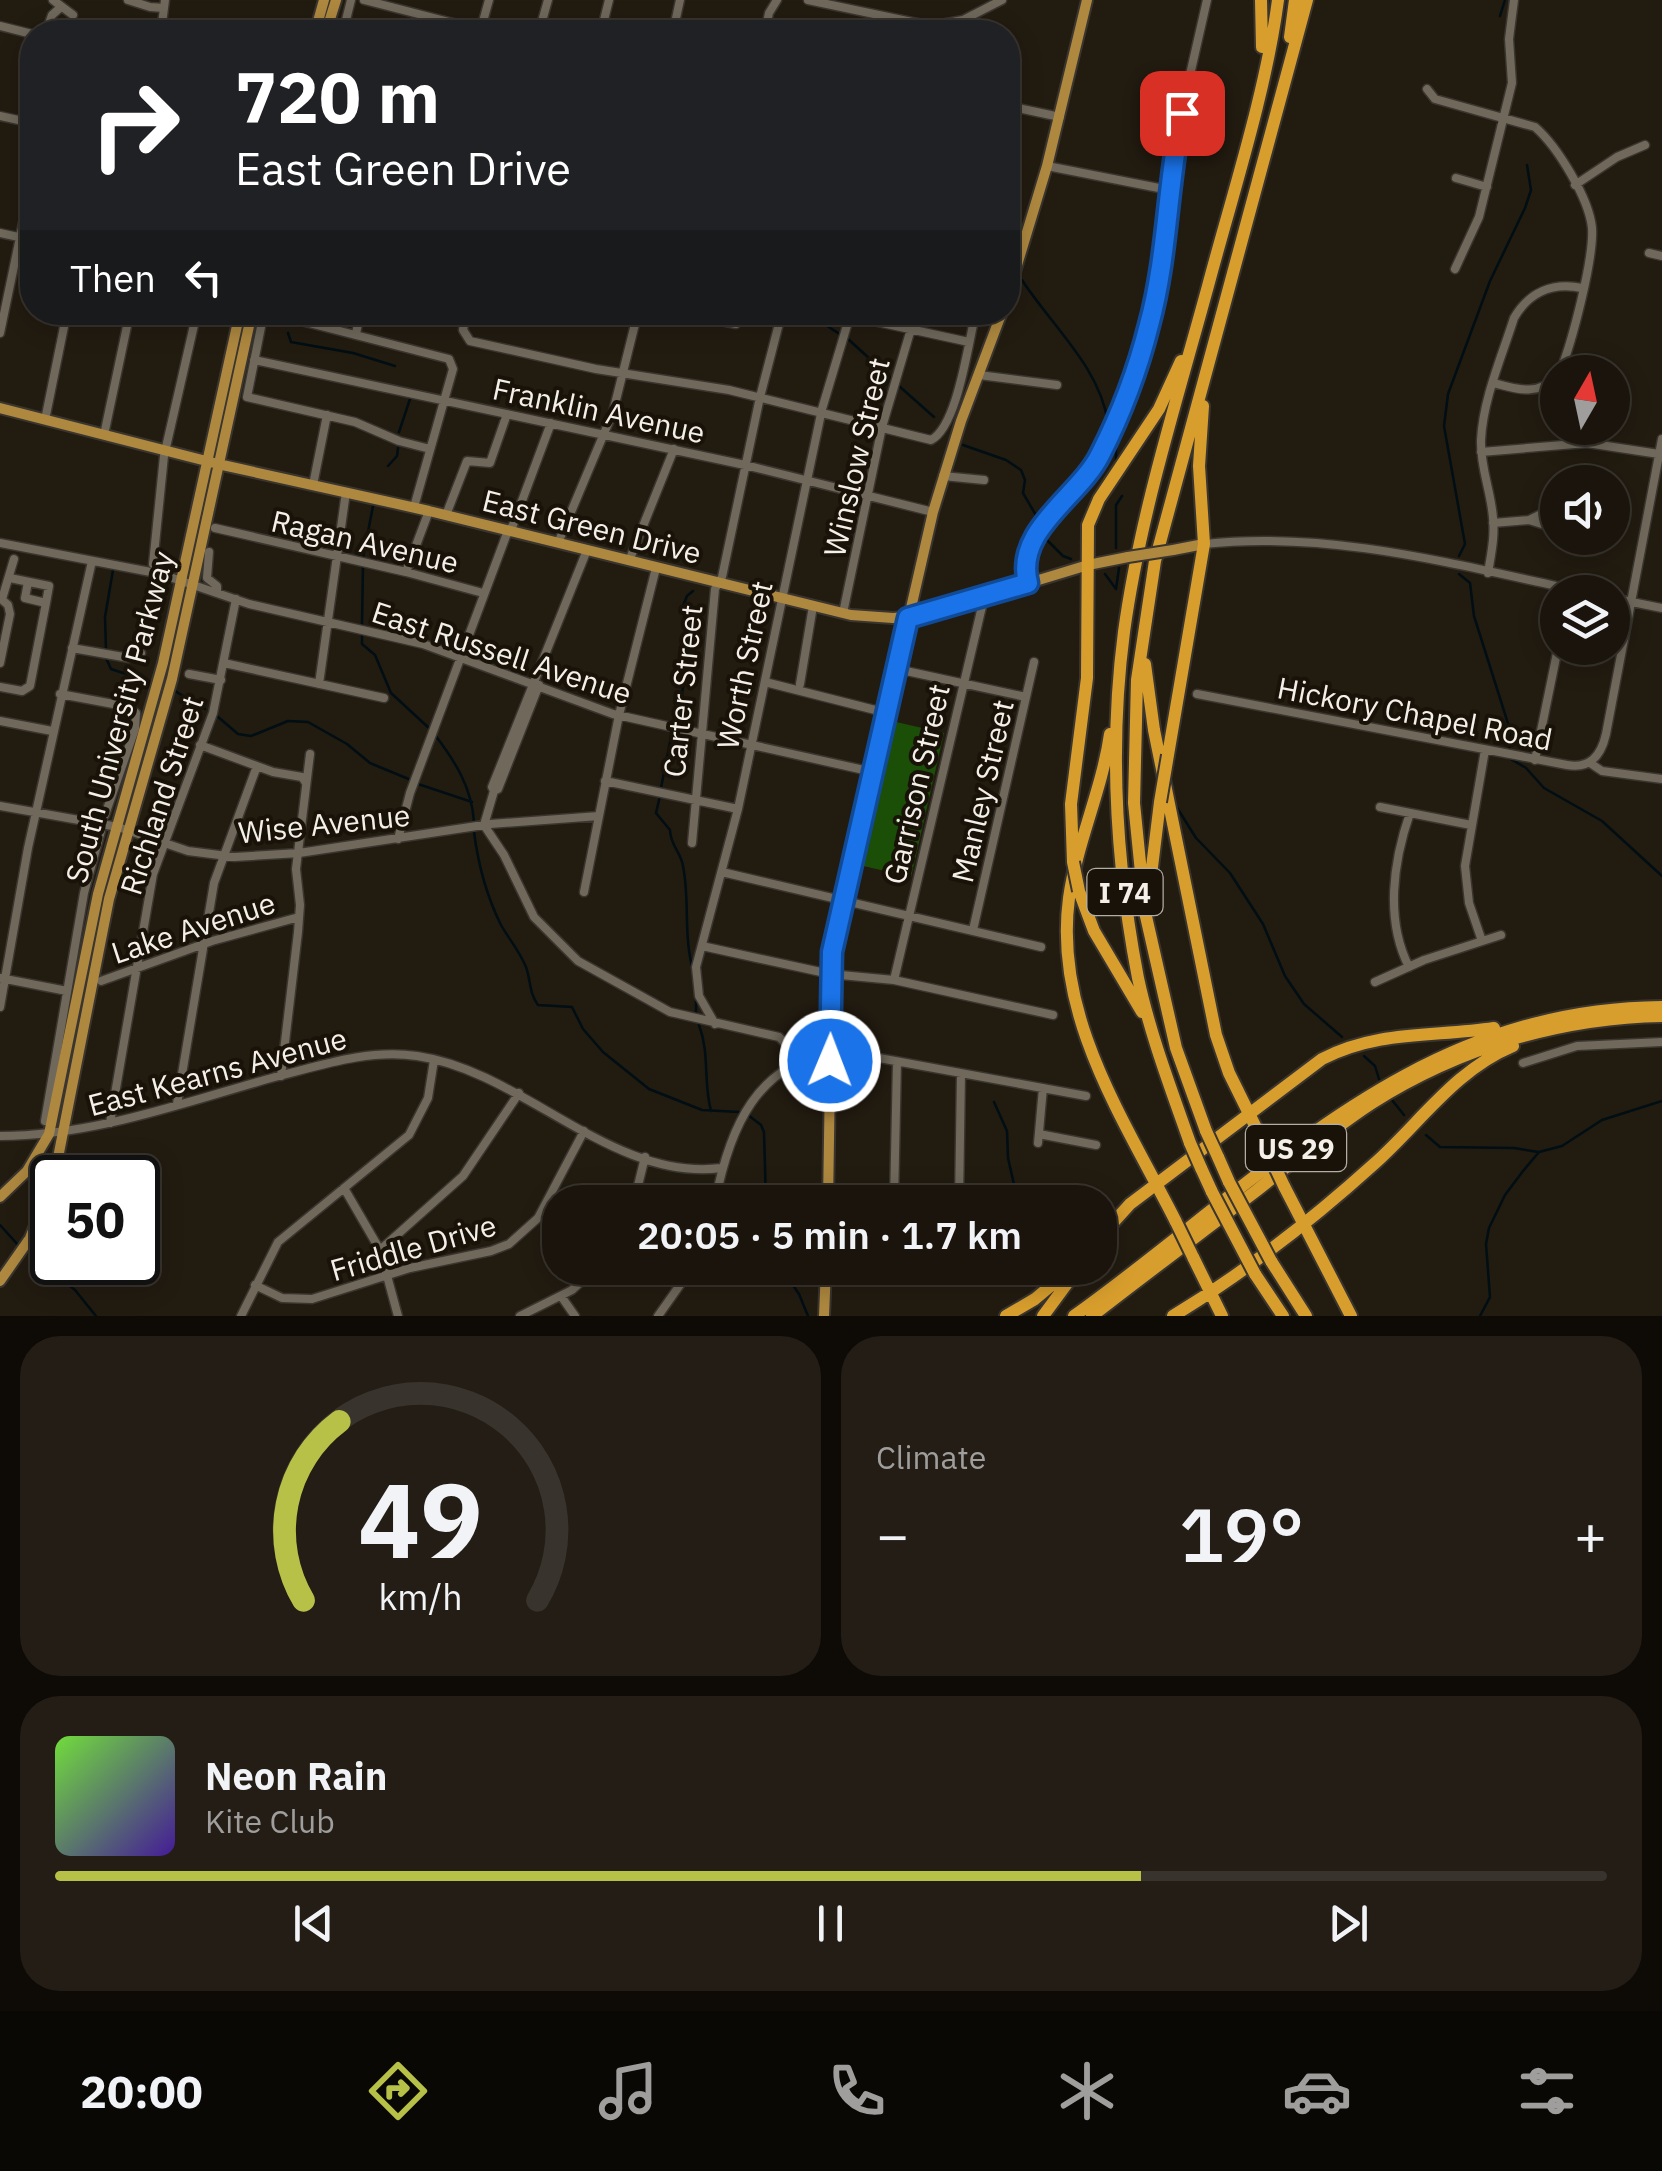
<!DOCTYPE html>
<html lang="en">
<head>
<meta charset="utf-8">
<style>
  :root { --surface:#1a140c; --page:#231d15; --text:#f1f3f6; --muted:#9f9e9d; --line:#38332d; --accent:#b7c148 }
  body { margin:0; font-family:"IBM Plex Sans",sans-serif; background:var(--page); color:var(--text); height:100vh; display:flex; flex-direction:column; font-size:38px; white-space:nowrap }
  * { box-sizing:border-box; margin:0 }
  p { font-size:32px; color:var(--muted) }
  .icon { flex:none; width:55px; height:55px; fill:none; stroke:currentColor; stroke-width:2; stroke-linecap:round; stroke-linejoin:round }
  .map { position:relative; height:1316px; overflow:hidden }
  .side { display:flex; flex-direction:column; gap:20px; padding:20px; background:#0e0b07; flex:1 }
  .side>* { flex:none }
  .guide { position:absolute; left:20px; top:20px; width:1000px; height:305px; border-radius:40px; box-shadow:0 5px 25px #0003,0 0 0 2px var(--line); background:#202124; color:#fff; overflow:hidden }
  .needle { width:65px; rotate:9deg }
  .tools { position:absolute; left:1540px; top:355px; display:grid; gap:20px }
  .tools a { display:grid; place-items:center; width:90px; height:90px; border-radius:50%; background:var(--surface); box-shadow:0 5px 25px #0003,0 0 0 2px var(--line); font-size:50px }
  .speed { position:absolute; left:30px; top:1155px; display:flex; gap:20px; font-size:50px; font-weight:700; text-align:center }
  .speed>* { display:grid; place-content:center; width:130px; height:130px; border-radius:50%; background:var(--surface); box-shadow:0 5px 25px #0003,0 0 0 2px var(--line); line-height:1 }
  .speed .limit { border:5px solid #111; border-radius:15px; background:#fff; color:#111 }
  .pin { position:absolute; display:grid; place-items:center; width:85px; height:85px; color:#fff; margin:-42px; border-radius:20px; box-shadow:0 5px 15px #0006 }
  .me { position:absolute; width:110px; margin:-55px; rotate:1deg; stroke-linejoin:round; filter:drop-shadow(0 0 8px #0008) }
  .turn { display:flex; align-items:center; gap:35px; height:210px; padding:0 50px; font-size:45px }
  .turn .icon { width:130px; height:130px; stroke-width:2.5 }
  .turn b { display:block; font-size:70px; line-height:85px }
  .then { display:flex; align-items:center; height:95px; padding:0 50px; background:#0003; gap:20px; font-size:38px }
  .big { font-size:75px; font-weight:600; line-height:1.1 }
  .side .tile { flex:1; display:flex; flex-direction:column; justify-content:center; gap:15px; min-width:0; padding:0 35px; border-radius:40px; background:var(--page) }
  .side .dial { align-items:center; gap:0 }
  .dial svg { height:260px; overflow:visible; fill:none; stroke:var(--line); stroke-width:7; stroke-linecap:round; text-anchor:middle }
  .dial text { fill:var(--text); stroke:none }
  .song { display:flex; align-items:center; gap:30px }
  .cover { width:120px; height:120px; border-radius:15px; background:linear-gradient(135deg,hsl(100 70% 55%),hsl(260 70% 35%)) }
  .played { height:10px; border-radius:5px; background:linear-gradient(90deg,var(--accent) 70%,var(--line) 70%) }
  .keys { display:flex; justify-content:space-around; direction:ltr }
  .heat { display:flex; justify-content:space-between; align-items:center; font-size:55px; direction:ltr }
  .side .tiles { flex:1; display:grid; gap:20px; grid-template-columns:1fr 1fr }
  .tile:last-child { grid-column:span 2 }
  .trip { position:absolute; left:542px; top:1185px; width:575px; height:100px; border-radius:40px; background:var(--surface); box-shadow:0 5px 25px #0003,0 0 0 2px var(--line); font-weight:600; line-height:100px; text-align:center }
  .menu { display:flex; height:160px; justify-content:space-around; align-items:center; background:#0a0805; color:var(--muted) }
  .menu .icon { width:70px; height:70px }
  .menu .active { color:var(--accent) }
  .menu b { font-size:45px; color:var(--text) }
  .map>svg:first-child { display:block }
</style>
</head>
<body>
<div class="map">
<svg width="1662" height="1316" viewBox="0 0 1662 1316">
  <rect width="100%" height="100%" fill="#221b10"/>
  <path fill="#1b4f07" d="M892,721L944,733L911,877L859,865Z"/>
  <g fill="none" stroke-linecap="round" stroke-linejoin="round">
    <path stroke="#010e14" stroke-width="2.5" d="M1500,16L1505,0
      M1022,280C1051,325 1100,367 1108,423
      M806,312L841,335
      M288,333L291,342L353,353L395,366
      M848,339L893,380
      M899,386L934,417
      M399,432L410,399
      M1116,436V460
      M963,445L1006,460L1021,470L1025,480L1023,493L1037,517
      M388,466L397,456L398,448
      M1042,535L1063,556L1071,559
      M1116,548V505L1122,496
      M1459,556L1465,544L1444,426L1448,394L1490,281L1525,208L1531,190L1527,165
      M363,558L373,506
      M1105,574L1116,589
      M1459,574L1470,583L1474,616L1511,733L1509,751
      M1116,589L1119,568
      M362,624L363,565
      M362,634V644L375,655L391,693L430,729
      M106,650L105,617L113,570
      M106,658L111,669L150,682
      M175,691L205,709
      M217,716L238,734L251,736L288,721L308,722L347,744L370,763L411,780
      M675,721C682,690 701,635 683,606L687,596L693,591
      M435,735C455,761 472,788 474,822
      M1509,758L1526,768L1544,788L1602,821L1662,876
      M418,784L472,802
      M661,788L672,732
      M660,796L656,813L670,830C670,845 681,852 683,866C690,900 683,934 693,970
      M1176,806L1196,838L1230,873L1263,924L1285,976L1304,1004L1342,1037
      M474,832C478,863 487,897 501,925C509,939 520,952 526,967C531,981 529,993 538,1005L572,1007L583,1029L603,1052L649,1089L702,1110L739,1112
      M696,998V1013
      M699,1025C710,1054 703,1082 711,1111
      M1364,1056L1375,1066L1379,1079
      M1392,1100L1404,1115
      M994,1102L1007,1131L1008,1158L1018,1202
      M748,1115L761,1125L764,1132L766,1202
      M1426,1135L1440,1147L1514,1148L1538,1152
      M0,1225L19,1246
      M28,1253L75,1290L96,1316
      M781,1268L799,1294L808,1316
      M1480,1316L1490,1297L1486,1244L1489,1228L1505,1195L1523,1171L1539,1152L1562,1146L1602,1120L1662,1101"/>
    <defs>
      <path id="minor" d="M53,0L73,15
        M128,0L150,7L164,8
        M364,0L488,32
        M808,0L931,26L963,20L1002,0
        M0,26L32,34
        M46,32L52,15L61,7
        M161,32L165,0
        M343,32L351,0
        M480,32L489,0
        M539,32L548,0
        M601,32L609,0
        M673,32L680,0
        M765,32L769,13L777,0
        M1427,89L1435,99L1535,127C1557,146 1589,198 1592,228C1594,259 1572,342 1560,372
        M1008,106L1060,117
        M0,116L32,123
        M1047,166L1169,190
        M1456,178L1487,187
        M1575,185L1617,157L1645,145
        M0,233L32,240
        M1649,253L1662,256
        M1455,269L1479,217L1512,83L1509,39L1514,0
        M264,312L247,397L355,422L399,441L430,449
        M266,312L449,359L453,369L414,507
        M466,312L463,330L470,341L596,369L729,390L931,440C958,426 968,342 976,312
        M678,312L736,324
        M850,316L969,342
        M0,333L32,180
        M356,334L360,312
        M254,360L745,465L933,512
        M979,375L1057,385
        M1494,383C1519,390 1538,396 1558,376
        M45,420L67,312
        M104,435L130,312
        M1481,452L1587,443L1659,454
        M943,476L984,480
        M313,485L327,415
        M446,515L467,461L490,463L507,414
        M1493,523L1529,520L1545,512L1553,517L1548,526L1529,520
        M215,528L406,572L483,593
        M0,543L161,574L249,604L423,644L613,714L873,772
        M558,543L613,412L638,312
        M1204,544C1333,530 1460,566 1585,592
        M209,552L207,578L217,586V593
        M629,561L674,449
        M153,564L164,456L197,312
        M406,572L429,511
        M1488,573C1491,554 1495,537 1493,518C1491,491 1480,467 1481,440C1483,399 1502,356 1514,318C1529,292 1553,282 1582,288
        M10,578L49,586L46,603L25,598L28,582
        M1028,583L1027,561L1032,540L1087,476L1099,457L1128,390L1149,327L1179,123L1207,0
        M0,598L8,605L10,614L0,663
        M1612,598L1662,608
        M2,599L14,559
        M843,613L882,427L916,312
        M72,648L129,658L141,653
        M224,663L384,698
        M897,669L1026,697
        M189,674L221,680
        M765,682L887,713
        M319,684L346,492
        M800,684L813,606
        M539,685L498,789L494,791L492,787L587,550
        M0,687L22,691L30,686L46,603
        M60,694L124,706L136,713L135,729L105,815
        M1197,694L1567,765C1590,769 1601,756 1606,734L1662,439
        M0,721L52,731
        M200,745L273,772L302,777L306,783
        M1535,760L1558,648
        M1590,763L1602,771L1662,779
        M605,781L738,809
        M494,791L484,825L504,855L534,917L578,961L670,1012L779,1037L790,1048L798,1063
        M0,806L118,827L188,851L235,857L299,853L490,824L599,816
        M1380,807L1471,825
        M398,839L410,793L506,536L513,525L551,423
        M692,843L715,589L722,577L760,397L782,312
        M722,872L1041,947
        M584,892L619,715L656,568
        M973,930L1034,662
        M1482,941L1469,903L1465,866L1485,750
        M702,946L830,974L894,980L1053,1015
        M1409,967C1385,920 1393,862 1410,813
        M0,978L67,991
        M894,980L984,598
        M101,981L212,941L299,917
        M1375,982L1424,960L1501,935
        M0,1007L28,848L92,561
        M715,1024L699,996L696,967L738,809L822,409L851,312
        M1523,1063L1577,1046L1662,1042
        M281,1076L298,932L300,905L296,869L310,754
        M177,1104L214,883L257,766
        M45,1121L84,893L101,831
        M110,1123L153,874L213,713L236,599
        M1039,1134L1096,1145
        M0,1136C94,1136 185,1102 275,1077C322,1065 368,1049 417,1056C523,1071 612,1182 721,1168
        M1038,1143L1043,1088
        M344,1188L380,1250L398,1316
        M634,1202L645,1157
        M715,1202C729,1130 756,1060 841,1051L1086,1096
        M894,1202L897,1062
        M959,1202L961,1073
        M380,1250L463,1176L519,1093
        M255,1285L282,1298L312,1299L410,1268L491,1251L509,1244L538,1218L584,1131
        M561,1296L575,1316
        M241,1316L278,1242L409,1135L428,1098L434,1060
        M520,1316L572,1290L596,1268
        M658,1316L692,1268"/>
      <path id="major" d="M315,32L324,0
        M326,32L336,0
        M1008,295L1047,166L1087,0
        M0,408L218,464L429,511L851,615L893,618L920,616L1088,565L1128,557
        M1173,550L1204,544
        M54,1178L109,899L172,679L252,312
        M0,1197L27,1171L49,1134L98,894L163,663L240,312
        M828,1202L832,952L933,512L961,421L1002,312
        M0,1281L30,1238L52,1184
        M824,1316L826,1268"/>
      <path id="highway" d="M1261,0L1262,47
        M1290,37L1295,0
        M1145,664L1154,730L1216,1035L1229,1073L1268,1152
        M1110,734C1102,790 1077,842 1069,898C1053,1016 1125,1121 1176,1222
        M1168,755L1204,544L1199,466L1203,406
        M1073,862L1071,804L1087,678L1088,525L1099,499L1159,409L1181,361
        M1079,891L1094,931L1142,1012
        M1152,908V867L1160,802
        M1206,1131L1176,1048L1145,912L1134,803L1137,680L1155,561L1307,0
        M1190,1143C1171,1089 1150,1034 1138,978C1116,864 1109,746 1124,632C1140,515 1177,400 1208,286C1232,196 1266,92 1278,0
        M1218,1157L1229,1182
        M1201,1168L1212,1192
        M1284,1186L1351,1316
        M1100,1237L1130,1204L1322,1059C1378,1030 1434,1037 1494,1028
        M1193,1257L1222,1316
        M1271,1261L1306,1316
        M1255,1274L1283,1316
        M1006,1316L1035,1299L1072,1268
        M1043,1316L1074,1274
        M1074,1316C1264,1180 1411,1009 1662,1007
        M1092,1316C1146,1274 1201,1233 1256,1191C1294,1161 1332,1129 1372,1103C1459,1048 1559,1018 1662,1016
        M1173,1316C1244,1273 1312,1220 1374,1164C1420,1123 1455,1070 1513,1046"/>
    </defs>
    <use href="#minor" stroke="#3a352f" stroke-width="11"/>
    <use href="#major" stroke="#3a352f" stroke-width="14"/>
    <use href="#highway" stroke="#3a352f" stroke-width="16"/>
    <use href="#minor" stroke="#6f685b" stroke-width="8"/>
    <use href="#major" stroke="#ae883f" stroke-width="10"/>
    <use href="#highway" stroke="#d89e2d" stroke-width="12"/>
    <defs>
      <path id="major-bridge" d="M1128,557L1173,550"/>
      <path id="highway-bridge" d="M1160,802L1168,755
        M1073,862L1079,891
        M1206,1131L1218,1157
        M1190,1143L1201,1168
        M1268,1152L1284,1186
        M1229,1182L1271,1261
        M1212,1192L1255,1274
        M1176,1222L1193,1257"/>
    </defs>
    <use href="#major-bridge" stroke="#3a352f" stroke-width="14" stroke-linecap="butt"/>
    <use href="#highway-bridge" stroke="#3a352f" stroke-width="16" stroke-linecap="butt"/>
    <use href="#major-bridge" stroke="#ae883f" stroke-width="10"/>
    <use href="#highway-bridge" stroke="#d89e2d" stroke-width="12"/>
  </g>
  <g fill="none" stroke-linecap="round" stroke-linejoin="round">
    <defs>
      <path id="route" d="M830,1061L832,952L908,618L1028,583C1014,530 1079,497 1100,455C1121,414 1138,369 1149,325C1168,256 1167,183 1182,113"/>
    </defs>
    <use href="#route" stroke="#114b97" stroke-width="25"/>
    <use href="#route" stroke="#1a73e8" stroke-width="18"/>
  </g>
  <g text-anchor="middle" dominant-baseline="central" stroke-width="8" stroke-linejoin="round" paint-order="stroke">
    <g fill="#181208" stroke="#b2ada5" stroke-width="2.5">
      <rect x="1087.5" y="869" width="75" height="46" rx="8"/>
      <rect x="1246" y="1125" width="100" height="46" rx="8"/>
    </g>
    <g font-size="28" font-weight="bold" fill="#f4efe8">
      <text x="1125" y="892">I 74</text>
      <text x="1296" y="1148">US 29</text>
    </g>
    <g font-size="30" fill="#f4efe8" stroke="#181208">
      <text transform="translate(599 410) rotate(12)">Franklin Avenue</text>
      <text transform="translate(856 457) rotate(-77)">Winslow Street</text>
      <text transform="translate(592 526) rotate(14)">East Green Drive</text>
      <text transform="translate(365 541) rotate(13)">Ragan Avenue</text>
      <text transform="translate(502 652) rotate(18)">East Russell Avenue</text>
      <text transform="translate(744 665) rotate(-78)">Worth Street</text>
      <text transform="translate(682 691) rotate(-84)">Carter Street</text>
      <text transform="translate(1415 713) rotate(11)">Hickory Chapel Road</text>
      <text transform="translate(119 717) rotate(-75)">South University Parkway</text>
      <text transform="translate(916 784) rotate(-77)">Garrison Street</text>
      <text transform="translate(982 791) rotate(-77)">Manley Street</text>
      <text transform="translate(161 795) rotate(-72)">Richland Street</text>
      <text transform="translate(324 823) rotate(-6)">Wise Avenue</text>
      <text transform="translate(193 927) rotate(-18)">Lake Avenue</text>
      <text transform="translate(217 1071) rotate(-15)">East Kearns Avenue</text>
      <text transform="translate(413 1247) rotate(-16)">Friddle Drive</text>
    </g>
  </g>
</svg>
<div class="tools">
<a><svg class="needle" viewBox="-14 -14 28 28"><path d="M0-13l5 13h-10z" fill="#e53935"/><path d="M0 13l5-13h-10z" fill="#9f9e9d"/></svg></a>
<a><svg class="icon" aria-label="sound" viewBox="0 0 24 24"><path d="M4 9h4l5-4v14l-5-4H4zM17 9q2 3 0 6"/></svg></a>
<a><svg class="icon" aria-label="layers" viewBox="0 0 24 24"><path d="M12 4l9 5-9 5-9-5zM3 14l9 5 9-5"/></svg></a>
</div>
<div class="speed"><div class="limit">50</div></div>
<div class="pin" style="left:1182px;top:113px;background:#d93025"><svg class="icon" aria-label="arrive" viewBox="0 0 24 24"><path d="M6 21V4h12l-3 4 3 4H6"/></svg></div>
<svg class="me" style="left:830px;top:1061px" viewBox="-20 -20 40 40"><circle r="17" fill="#1a73e8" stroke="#fff" stroke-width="3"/><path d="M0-11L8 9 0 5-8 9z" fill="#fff"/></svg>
<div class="trip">20:05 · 5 min · 1.7 km</div>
<div class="guide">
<div class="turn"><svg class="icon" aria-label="right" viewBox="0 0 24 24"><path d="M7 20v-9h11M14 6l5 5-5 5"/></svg><div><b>720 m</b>East Green Drive</div></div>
<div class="then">Then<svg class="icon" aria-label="left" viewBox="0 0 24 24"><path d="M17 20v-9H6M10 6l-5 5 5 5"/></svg></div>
</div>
</div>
<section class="side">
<div class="tiles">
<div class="tile dial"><svg viewBox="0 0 100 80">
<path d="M14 69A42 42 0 1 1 86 69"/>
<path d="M14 69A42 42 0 0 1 25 14" stroke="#b7c148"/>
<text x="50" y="56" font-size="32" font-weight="700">49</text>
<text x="50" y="72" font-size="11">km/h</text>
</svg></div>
<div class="tile"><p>Climate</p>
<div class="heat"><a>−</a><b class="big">19°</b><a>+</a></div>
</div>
<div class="tile">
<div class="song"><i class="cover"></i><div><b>Neon Rain</b><p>Kite Club</p></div></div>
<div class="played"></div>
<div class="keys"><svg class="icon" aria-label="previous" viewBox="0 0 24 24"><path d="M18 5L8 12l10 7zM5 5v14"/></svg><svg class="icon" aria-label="pause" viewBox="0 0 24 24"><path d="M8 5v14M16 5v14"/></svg><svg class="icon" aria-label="next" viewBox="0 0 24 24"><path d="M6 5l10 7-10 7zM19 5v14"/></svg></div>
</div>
</div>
</section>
<nav class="menu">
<b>20:00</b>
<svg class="icon active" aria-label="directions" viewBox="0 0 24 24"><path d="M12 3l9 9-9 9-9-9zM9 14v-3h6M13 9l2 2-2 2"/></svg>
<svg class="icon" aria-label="music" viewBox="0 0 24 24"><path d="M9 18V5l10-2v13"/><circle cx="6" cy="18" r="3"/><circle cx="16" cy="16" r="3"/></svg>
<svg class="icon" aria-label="phone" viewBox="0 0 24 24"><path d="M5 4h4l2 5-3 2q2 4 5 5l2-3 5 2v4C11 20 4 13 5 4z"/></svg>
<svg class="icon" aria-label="climate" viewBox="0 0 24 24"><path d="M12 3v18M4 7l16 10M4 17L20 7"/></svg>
<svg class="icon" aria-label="car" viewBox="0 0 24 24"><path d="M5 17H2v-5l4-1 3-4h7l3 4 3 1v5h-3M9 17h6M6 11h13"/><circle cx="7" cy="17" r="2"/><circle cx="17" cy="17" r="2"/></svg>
<svg class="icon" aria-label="filters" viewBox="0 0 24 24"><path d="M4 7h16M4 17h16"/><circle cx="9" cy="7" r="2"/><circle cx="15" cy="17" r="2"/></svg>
</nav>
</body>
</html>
